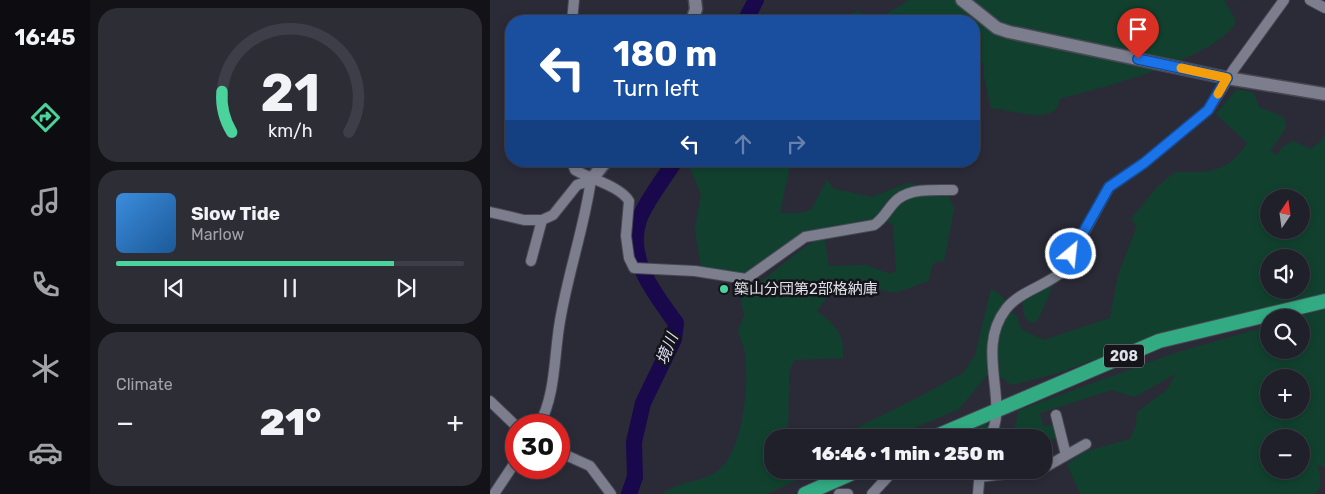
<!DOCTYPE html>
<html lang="en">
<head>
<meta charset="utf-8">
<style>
  :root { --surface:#20202a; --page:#2d2d36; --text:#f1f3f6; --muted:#a2a3a8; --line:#3d3e47; --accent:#4ad49c }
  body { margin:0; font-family:Rubik,"Noto Sans JP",sans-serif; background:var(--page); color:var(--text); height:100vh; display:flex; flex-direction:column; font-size:19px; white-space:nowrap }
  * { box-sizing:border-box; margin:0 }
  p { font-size:16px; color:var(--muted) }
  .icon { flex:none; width:28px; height:28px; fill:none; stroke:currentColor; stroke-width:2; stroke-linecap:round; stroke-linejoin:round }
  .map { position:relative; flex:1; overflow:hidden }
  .panel { display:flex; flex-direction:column; gap:8px; padding:8px; background:#121217; width:400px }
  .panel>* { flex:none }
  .top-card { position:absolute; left:15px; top:15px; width:475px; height:152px; border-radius:20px; box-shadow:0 2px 8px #0003,0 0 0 1px var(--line); background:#1a4fa0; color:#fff; overflow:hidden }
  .needle { width:32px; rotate:13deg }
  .buttons { position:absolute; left:770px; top:189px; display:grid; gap:10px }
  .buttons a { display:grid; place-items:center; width:50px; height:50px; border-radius:50%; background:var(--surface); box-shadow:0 2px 8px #0003,0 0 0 1px var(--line); font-size:25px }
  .speed { position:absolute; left:15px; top:414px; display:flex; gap:10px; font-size:25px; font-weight:700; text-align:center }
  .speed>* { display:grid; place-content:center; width:65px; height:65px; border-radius:50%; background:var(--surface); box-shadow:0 2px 8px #0003,0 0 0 1px var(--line); line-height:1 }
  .speed .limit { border:8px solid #d22; background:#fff; color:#111 }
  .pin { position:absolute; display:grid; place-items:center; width:42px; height:42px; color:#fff; margin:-51px -21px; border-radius:50% 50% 50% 0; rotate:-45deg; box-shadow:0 0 5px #0007 }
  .pin .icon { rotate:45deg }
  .me { position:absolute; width:55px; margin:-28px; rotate:28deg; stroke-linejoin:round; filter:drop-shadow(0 0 4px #0008) }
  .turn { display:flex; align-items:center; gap:18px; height:105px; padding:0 25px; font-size:22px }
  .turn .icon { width:65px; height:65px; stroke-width:2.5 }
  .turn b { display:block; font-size:35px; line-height:42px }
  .lanes { display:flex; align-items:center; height:48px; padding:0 25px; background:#0003; justify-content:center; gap:25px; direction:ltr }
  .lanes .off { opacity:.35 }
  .big { font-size:38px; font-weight:800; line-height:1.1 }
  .panel .tile { flex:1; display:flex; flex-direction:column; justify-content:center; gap:8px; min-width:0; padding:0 18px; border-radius:20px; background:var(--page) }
  .panel .dial { align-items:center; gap:0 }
  .dial svg { height:130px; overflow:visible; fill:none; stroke:var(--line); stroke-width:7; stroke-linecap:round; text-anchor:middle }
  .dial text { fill:var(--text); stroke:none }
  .song { display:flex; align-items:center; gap:15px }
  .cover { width:60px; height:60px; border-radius:8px; background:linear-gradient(135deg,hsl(210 70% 55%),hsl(210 70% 35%)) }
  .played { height:5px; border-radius:2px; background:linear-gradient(90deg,var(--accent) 80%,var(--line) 80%) }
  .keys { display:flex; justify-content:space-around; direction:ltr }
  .heat { display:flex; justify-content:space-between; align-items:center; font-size:28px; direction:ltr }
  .trip { position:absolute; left:274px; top:429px; width:288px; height:50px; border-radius:20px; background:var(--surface); box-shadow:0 2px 8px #0003,0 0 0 1px var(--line); font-weight:800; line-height:50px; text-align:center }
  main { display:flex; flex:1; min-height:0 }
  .tabs { display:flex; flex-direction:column; width:90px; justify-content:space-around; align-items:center; background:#0d0d11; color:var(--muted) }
  .tabs .icon { width:35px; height:35px }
  .tabs .on { color:var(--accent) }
  .tabs b { font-size:22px; color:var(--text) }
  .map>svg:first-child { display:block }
</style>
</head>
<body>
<main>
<nav class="tabs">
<b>16:45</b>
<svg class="icon on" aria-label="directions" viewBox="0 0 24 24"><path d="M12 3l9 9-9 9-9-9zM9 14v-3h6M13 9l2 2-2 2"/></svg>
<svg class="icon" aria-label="music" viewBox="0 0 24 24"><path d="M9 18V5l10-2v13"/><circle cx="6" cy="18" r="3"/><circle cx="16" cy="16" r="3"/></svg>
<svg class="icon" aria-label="phone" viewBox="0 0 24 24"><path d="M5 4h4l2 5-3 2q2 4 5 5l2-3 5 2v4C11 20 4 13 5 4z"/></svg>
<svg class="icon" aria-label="climate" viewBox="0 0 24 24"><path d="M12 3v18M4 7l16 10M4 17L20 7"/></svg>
<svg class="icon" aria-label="car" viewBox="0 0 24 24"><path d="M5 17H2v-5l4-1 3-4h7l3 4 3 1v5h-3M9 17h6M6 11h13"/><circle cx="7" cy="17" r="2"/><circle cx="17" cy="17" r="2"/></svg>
</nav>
<section class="panel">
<div class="tile dial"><svg viewBox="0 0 100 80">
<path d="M14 69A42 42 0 1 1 86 69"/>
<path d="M14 69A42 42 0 0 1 8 44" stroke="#4ad49c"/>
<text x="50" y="56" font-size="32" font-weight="700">21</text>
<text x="50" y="72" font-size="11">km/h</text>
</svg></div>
<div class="tile">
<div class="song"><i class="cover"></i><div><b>Slow Tide</b><p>Marlow</p></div></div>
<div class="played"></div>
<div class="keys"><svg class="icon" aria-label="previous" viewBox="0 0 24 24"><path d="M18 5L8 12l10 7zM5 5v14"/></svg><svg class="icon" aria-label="pause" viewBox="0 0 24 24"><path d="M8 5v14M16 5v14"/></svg><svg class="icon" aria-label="next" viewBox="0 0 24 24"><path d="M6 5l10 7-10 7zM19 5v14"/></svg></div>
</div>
<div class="tile"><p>Climate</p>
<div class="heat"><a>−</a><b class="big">21°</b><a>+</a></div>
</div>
</section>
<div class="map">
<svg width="835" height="494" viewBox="0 0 835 494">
  <rect width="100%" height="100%" fill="#2b2b38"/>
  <path fill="#11412e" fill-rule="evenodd" d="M419,0H734L746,21C732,56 608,90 571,98C570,101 568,106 566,109C554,122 516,109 501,108L493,72L494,64L488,61L484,64V21H350L367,11C390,21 399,13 419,0Z
    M747,89L764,93L769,107L794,117L796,128L780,151L787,155L791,148L803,141L821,149L832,140L835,131V293L668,337L568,373L522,385L508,375L505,349L508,330L519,312L526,315L532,330L554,340L620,318L628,275L647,226L641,219L667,187L685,172C717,173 739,173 757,143L726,114ZM779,198H811V230H779ZM779,258H811V290H779Z
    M197,161H301L290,213H309L321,210L337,180L344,189L382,197L418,183L456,189L464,209L454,262L448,261L442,265L439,281C426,284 415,292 402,292C395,292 389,288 383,287C359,281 339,290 327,311C345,325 355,333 353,358L304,360L299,373L298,437L282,438V470H328L277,494H172C186,482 210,482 225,473C254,455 259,384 255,353C254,346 250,338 248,331L254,315L251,301L257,286L261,288C287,273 306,248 334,237L339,266L375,265L401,274L406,271L403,224L392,220L326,235L256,279L211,267L205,229L211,194Z
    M564,283L549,318L544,323L539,322L534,315L532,301Z
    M501,289L512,296L516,302L509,311L499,338V373L469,409L404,437L353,438L360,431L423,400L473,373L485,355Z
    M835,309V467L827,465C830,474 834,486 825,494H590L577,464L594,452L640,439L646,425L647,412L678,389L685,374L644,397L622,390L550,413L553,426L568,425L567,438L553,441L552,438H517L524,430L529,410L688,352L779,326V350H811V318L806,317ZM779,378H811V410H779ZM779,438H811V470H779Z
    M494,423L500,426L494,437L449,438Z"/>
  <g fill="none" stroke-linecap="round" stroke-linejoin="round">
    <path stroke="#19084b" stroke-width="16" d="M255,21L266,0
      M139,494L145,477L144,442L153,403L184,339L186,323C165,294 136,259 149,220C154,204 175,177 185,161"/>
    <defs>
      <path id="minor" d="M820,0L835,8
        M82,21L84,0
        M82,161L85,170C100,179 130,186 139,201L136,236L139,258L144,268L205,271L256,279L315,237L384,225C395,218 399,206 408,199C422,188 446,190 463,190
        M0,212L34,220H52L63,215L87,185L101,180
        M41,261L52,220
        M0,401L26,426
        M566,415L576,455
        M49,425C66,395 64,354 70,321C78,273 94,228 101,180
        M499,438C521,404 484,350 516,309C530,291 556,286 573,271L619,187L654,163L718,110L744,69L794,0
        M69,452L100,466L121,494
        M552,469L596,444
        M489,477L550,470
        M4,494L26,461
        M349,494H358
        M382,494L404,470
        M488,494L490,470"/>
      <path id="tertiary" d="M472,0L507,28L519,32L737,78L835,94
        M202,21L206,9L205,0
        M101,180L116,161"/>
      <path id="trunk" d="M442,438L669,341L835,301
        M315,494L369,470"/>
    </defs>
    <use href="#minor" stroke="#484854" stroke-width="12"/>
    <use href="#tertiary" stroke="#484854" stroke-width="15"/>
    <use href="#trunk" stroke="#484854" stroke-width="16"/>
    <use href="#minor" stroke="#7c7d8d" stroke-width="10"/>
    <use href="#tertiary" stroke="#7c7d8d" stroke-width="12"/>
    <use href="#trunk" stroke="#32aa82" stroke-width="14"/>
  </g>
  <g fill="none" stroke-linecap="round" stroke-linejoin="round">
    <defs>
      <path id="route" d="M581,254L619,187L654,163L718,110L737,78L648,59"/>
    </defs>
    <use href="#route" stroke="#114b97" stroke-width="12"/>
    <use href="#route" stroke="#1a73e8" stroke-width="9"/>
    <path stroke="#f59e0b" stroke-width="9" d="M691,68L737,78L728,94"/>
  </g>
  <circle fill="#4ad49c" stroke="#14141a" stroke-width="2" cx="234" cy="289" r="5"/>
  <g text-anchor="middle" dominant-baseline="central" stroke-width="5" stroke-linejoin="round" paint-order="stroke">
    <rect fill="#14141a" stroke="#a3a3ab" stroke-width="1" x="614" y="344.5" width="40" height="23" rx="4"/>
    <g font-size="14" font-weight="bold" fill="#e0e0e9">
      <text x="634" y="356">208</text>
    </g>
    <g font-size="15" fill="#e0e0e9" stroke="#14141a" text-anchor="start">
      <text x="244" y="289">築山分団第2部格納庫</text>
    </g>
    <g font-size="16" font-style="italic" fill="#dddef3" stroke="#14141a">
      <text transform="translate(177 349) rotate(-68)">境川</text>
    </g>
  </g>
</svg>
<div class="buttons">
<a><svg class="needle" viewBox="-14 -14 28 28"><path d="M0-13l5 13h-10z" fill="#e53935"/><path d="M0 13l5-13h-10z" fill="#a2a3a8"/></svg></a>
<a><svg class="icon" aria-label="sound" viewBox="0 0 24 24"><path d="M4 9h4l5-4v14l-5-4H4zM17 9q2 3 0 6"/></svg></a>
<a><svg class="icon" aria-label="search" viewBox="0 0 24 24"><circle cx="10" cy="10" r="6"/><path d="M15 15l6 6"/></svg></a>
<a>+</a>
<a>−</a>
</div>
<div class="speed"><div class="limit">30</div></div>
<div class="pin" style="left:648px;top:59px;background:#d93025"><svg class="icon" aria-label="arrive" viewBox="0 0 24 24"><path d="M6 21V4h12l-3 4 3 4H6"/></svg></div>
<svg class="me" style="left:581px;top:254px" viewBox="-20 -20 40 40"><circle r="17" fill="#1a73e8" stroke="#fff" stroke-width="3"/><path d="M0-11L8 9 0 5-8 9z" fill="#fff"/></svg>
<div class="trip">16:46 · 1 min · 250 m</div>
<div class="top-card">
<div class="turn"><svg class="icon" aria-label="left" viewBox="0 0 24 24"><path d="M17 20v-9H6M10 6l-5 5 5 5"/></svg><div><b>180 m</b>Turn left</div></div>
<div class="lanes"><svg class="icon" aria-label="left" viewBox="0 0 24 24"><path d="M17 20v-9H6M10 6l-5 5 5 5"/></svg><svg class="icon off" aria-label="ahead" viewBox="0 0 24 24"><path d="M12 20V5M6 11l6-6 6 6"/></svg><svg class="icon off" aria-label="right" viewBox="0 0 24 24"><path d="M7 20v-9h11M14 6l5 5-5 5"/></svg></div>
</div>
</div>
</main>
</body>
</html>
